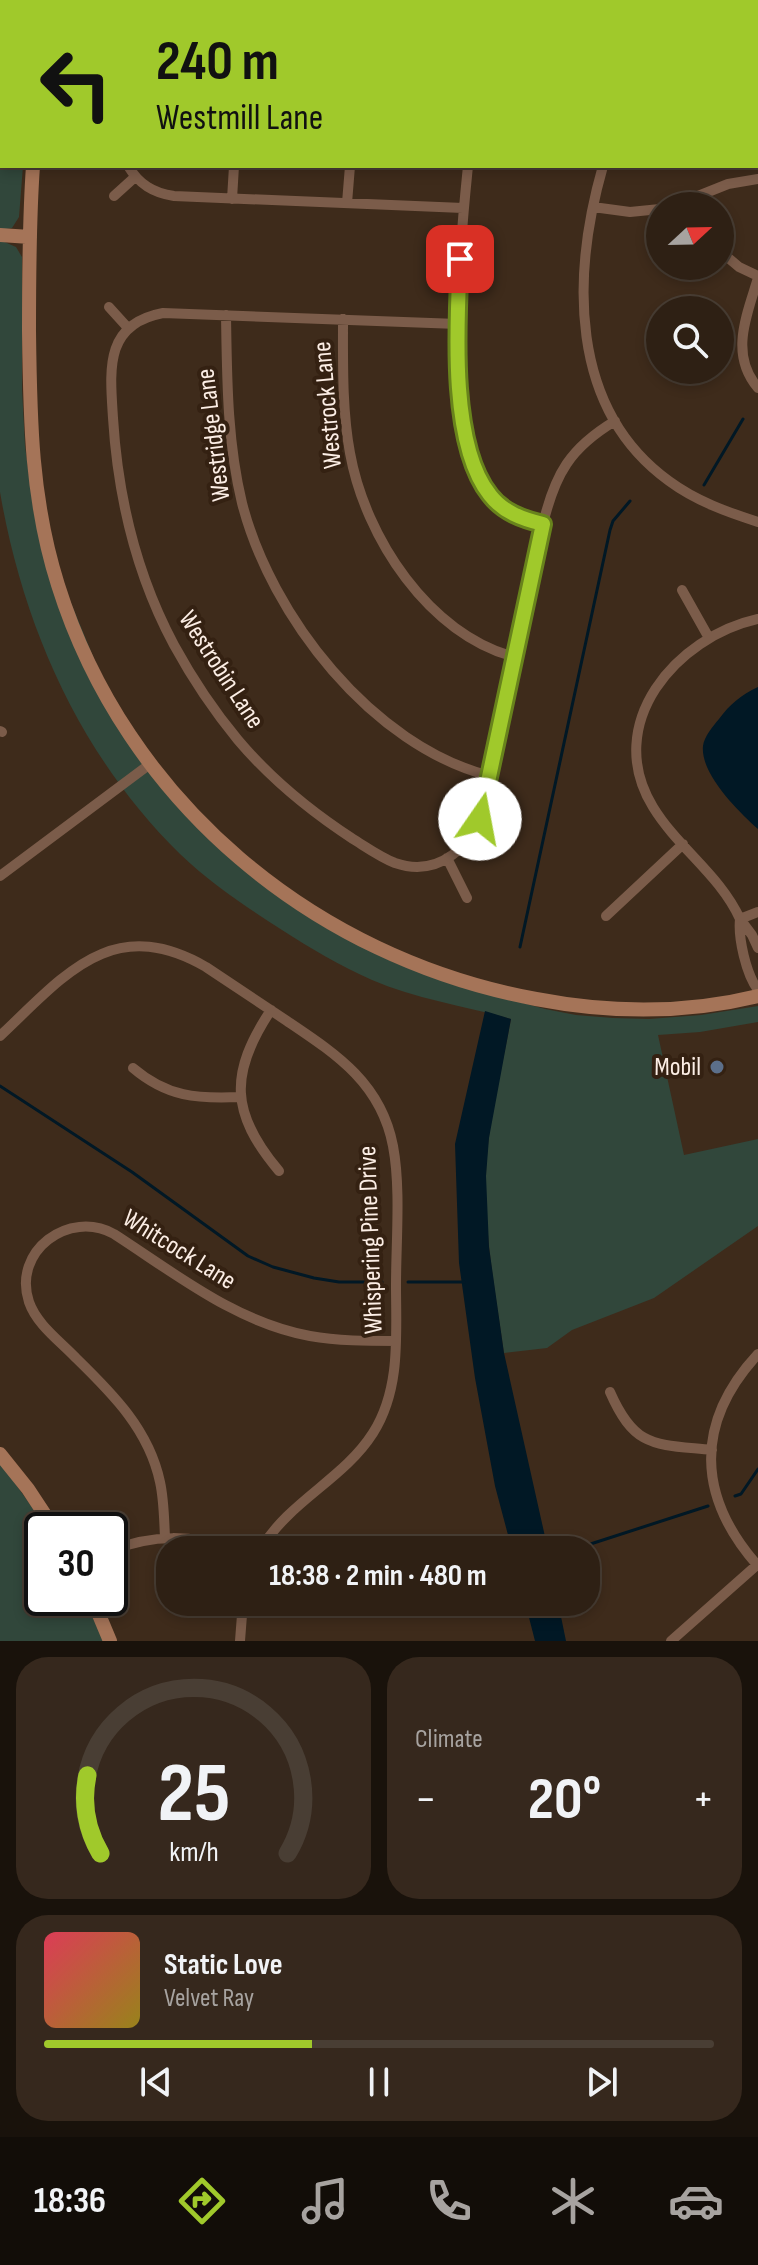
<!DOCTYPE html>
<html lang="en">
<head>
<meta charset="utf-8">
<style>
  :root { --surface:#2e2014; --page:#36281d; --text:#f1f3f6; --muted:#a7a3a0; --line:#493e34; --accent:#a0c92b }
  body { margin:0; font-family:"Sofia Sans Condensed",sans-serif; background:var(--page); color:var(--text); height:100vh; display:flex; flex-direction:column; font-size:30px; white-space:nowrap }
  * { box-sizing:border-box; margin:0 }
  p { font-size:26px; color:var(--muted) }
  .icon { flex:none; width:44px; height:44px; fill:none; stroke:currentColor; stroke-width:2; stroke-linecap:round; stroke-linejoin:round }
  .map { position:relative; height:1641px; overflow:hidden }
  .drawer { display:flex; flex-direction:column; gap:16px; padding:16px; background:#19120b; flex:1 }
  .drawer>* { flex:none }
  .guide { position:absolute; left:0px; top:0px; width:758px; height:168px; box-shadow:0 4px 12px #0003,0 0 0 2px var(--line); background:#a0c92b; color:#111; overflow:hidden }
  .needle { width:52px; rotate:68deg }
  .tools { position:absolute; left:646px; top:192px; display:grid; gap:16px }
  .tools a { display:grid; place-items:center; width:88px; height:88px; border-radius:50%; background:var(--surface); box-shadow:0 4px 12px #0003,0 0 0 2px var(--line); font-size:40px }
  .speed { position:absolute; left:24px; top:1512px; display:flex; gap:16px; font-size:40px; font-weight:700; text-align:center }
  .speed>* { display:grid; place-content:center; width:104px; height:104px; border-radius:50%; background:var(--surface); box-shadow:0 4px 12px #0003,0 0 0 2px var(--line); line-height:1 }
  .speed .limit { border:4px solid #111; border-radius:12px; background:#fff; color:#111 }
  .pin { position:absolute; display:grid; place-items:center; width:68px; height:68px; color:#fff; margin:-34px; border-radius:16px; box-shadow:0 4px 12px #0006 }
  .me { position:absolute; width:88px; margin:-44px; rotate:12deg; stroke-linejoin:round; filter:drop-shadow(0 0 6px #0008) }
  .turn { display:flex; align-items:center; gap:28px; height:168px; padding:0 24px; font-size:36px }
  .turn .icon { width:104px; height:104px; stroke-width:2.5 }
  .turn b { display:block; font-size:56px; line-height:68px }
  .big { font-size:60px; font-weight:700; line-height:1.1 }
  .drawer .card { flex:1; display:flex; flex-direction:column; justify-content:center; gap:12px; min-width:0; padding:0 28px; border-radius:32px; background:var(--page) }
  .drawer .dial { align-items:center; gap:0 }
  .dial svg { height:208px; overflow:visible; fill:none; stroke:var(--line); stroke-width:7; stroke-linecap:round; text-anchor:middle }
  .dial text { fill:var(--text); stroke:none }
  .song { display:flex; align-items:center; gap:24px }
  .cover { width:96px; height:96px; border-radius:12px; background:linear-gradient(135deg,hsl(350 70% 55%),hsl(50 70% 35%)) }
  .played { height:8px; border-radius:4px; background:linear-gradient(90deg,var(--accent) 40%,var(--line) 40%) }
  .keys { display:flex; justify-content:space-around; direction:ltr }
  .heat { display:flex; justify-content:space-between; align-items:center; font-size:44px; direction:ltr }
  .drawer .tiles { flex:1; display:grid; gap:16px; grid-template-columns:1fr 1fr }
  .card:last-child { grid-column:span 2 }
  .trip { position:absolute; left:156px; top:1536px; width:444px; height:80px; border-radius:32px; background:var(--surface); box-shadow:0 4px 12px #0003,0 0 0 2px var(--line); font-weight:700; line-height:80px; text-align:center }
  .tabs { display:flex; height:128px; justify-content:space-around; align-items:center; background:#120d08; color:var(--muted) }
  .tabs .icon { width:56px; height:56px }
  .tabs .current { color:var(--accent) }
  .tabs b { font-size:36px; color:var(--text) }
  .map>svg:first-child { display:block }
</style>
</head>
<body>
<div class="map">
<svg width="758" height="1641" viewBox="0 0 758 1641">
  <rect width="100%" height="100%" fill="#3e2b1b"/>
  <path fill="#31473b" d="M576,0H758V126L756,127V2H576Z
    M0,36L2,38V166H23L19,217L12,228L0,230Z
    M0,240L16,247L22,257V389L25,446L34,513L130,746L162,788L200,830L257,880L321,925L393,962L443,981L545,1009L576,1015L613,1018L649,1019L701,1015L758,1006V1022L700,1032L658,1035L684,1155L758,1139V1226L654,1298L572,1330L547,1348L504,1353C496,1295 484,1235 486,1176C487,1124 502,1070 511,1019C465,1006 416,999 372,980C340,966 310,948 282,930C246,907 210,883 180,854C81,757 23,627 0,492Z
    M0,1462L48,1530H42V1598H85L103,1641H0Z"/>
  <path fill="#011825" d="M758,687V829C739,812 700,774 703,746C704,737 713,726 719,719C730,704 741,695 758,687Z
    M485,1011L511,1019L489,1138L486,1176L489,1247L504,1353L548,1550H512L495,1486L475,1378L459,1263L455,1144Z
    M525,1602H558L566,1641H535Z"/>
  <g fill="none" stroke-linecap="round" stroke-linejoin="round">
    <path stroke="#011825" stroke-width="3" d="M704,485L743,419
      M520,947L610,530L613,521L630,501
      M0,1086L132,1172L248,1256L273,1267L314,1278L339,1282H382
      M408,1282H464
      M735,1496L741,1494L758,1469
      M572,1550L708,1506"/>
    <path stroke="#7b5c4a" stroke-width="10" d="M513,0V2
      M141,2V0
      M260,2V0
      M378,2L379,0
      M680,2L681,0
      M128,166C139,184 153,193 174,196L463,208
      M468,166C460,245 440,433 491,495C504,512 523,519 543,524
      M603,166C572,274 568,408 669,481C696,501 727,512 758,522
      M114,196L135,177
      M232,199L234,166
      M347,203L350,166
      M673,206L728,184L758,179
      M593,207L630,212L660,209
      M720,251L739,267L758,276
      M758,278C747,315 729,354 758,388
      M109,307L128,328
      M226,315C227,377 227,441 242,503C271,616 372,746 490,776
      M343,319C343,363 342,410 350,453C365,537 429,635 515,657
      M458,324L163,313C104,324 110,370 113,418C118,498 136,574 174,645C192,678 214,711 238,740C271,779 310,811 353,839C366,847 380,857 395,863C439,878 474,846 484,805L543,524C555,474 570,448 615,421
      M682,590L709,638
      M758,619C676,637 602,724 653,807C678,848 720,875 740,919L758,912
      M0,731L2,732
      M447,858L467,898
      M0,876L150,764
      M606,916L683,844
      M758,948L752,935L740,919C738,938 746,974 758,990
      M271,1010C229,1073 230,1113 279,1171
      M0,1036C65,975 112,913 206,967C233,985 260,1003 287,1021C336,1054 381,1083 393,1146C401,1188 396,1242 396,1285C396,1335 401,1389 373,1433C343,1480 290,1500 260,1550
      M133,1068C167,1097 197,1099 240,1097
      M758,1354C694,1423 697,1497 758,1566
      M610,1392C635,1449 655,1444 712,1450
      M165,1537C164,1519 164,1500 160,1482C149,1430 113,1394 76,1358C60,1341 37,1325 29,1302C12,1251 69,1209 114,1234C176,1274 235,1322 310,1336C338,1341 367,1341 396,1341
      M110,1551C153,1534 192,1534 235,1550
      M240,1641L243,1602
      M671,1641L758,1564"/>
    <path stroke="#a57458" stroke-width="14" d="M56,2V0
      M33,166C29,221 29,276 29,331C30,419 31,500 58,585C126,802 314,958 536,999C609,1013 685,1014 758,996
      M0,235L30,237
      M0,1454L28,1489L55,1530
      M92,1598L110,1641"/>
  </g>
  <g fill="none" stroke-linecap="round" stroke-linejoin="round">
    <defs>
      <path id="route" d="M460,259C457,322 449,444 490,495C503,512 522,519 543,524L480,819"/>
    </defs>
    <use href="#route" stroke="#68831c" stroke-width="20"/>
    <use href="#route" stroke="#a0c92b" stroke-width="14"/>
  </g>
  <circle fill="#5c6f8a" stroke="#342112" stroke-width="3" cx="717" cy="1067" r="8"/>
  <g text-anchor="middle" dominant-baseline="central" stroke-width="8" stroke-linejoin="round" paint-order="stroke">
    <g font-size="26" fill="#fceee5" stroke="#342112">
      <text transform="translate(328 405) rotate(-95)">Westrock Lane</text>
      <text transform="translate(214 435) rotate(-97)">Westridge Lane</text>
      <text transform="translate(221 670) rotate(57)">Westrobin Lane</text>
      <text transform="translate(371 1240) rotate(-92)">Whispering Pine Drive</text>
      <text transform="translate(179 1250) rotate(32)">Whitcock Lane</text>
    </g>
    <g font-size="26" fill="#fceee5" stroke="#342112" text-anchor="end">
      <text x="701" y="1067">Mobil</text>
    </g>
  </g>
</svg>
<div class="tools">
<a><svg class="needle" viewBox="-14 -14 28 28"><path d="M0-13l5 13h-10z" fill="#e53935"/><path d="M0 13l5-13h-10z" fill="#a7a3a0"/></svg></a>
<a><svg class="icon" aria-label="search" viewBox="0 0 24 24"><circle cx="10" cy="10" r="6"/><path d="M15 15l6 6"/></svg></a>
</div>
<div class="speed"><div class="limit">30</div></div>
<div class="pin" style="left:460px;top:259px;background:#d93025"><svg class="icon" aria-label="arrive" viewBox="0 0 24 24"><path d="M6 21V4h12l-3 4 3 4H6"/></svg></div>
<svg class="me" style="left:480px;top:819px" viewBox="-20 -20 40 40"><circle r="19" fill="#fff"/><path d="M0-13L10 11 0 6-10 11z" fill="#a0c92b"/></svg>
<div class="trip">18:38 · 2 min · 480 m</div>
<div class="guide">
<div class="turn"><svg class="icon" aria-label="left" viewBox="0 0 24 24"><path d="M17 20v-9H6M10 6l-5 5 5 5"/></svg><div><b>240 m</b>Westmill Lane</div></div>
</div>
</div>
<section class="drawer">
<div class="tiles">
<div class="card dial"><svg viewBox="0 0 100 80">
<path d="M14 69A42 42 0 1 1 86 69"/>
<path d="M14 69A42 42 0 0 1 9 39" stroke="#a0c92b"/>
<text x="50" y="56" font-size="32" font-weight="700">25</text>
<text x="50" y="72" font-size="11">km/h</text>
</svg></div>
<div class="card"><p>Climate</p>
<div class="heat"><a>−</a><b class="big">20°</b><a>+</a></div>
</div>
<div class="card">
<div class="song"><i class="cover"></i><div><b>Static Love</b><p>Velvet Ray</p></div></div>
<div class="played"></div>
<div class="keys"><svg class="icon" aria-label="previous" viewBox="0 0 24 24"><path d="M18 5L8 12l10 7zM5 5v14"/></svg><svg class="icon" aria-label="pause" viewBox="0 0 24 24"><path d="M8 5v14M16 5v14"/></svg><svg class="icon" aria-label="next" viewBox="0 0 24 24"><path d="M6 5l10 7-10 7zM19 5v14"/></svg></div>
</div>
</div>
</section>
<nav class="tabs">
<b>18:36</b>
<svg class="icon current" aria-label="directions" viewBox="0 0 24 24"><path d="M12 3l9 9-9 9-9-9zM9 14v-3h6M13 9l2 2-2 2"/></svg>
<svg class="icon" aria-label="music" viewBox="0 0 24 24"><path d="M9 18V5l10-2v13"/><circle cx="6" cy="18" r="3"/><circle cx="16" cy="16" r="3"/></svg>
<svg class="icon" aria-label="phone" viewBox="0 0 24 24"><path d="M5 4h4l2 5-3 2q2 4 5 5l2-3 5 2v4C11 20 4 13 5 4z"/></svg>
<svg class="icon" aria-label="climate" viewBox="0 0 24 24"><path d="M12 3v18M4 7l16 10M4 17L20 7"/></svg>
<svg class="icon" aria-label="car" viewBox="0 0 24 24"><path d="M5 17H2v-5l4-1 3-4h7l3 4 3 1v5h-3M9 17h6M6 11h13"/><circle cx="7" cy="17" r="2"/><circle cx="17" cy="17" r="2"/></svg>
</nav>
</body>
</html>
